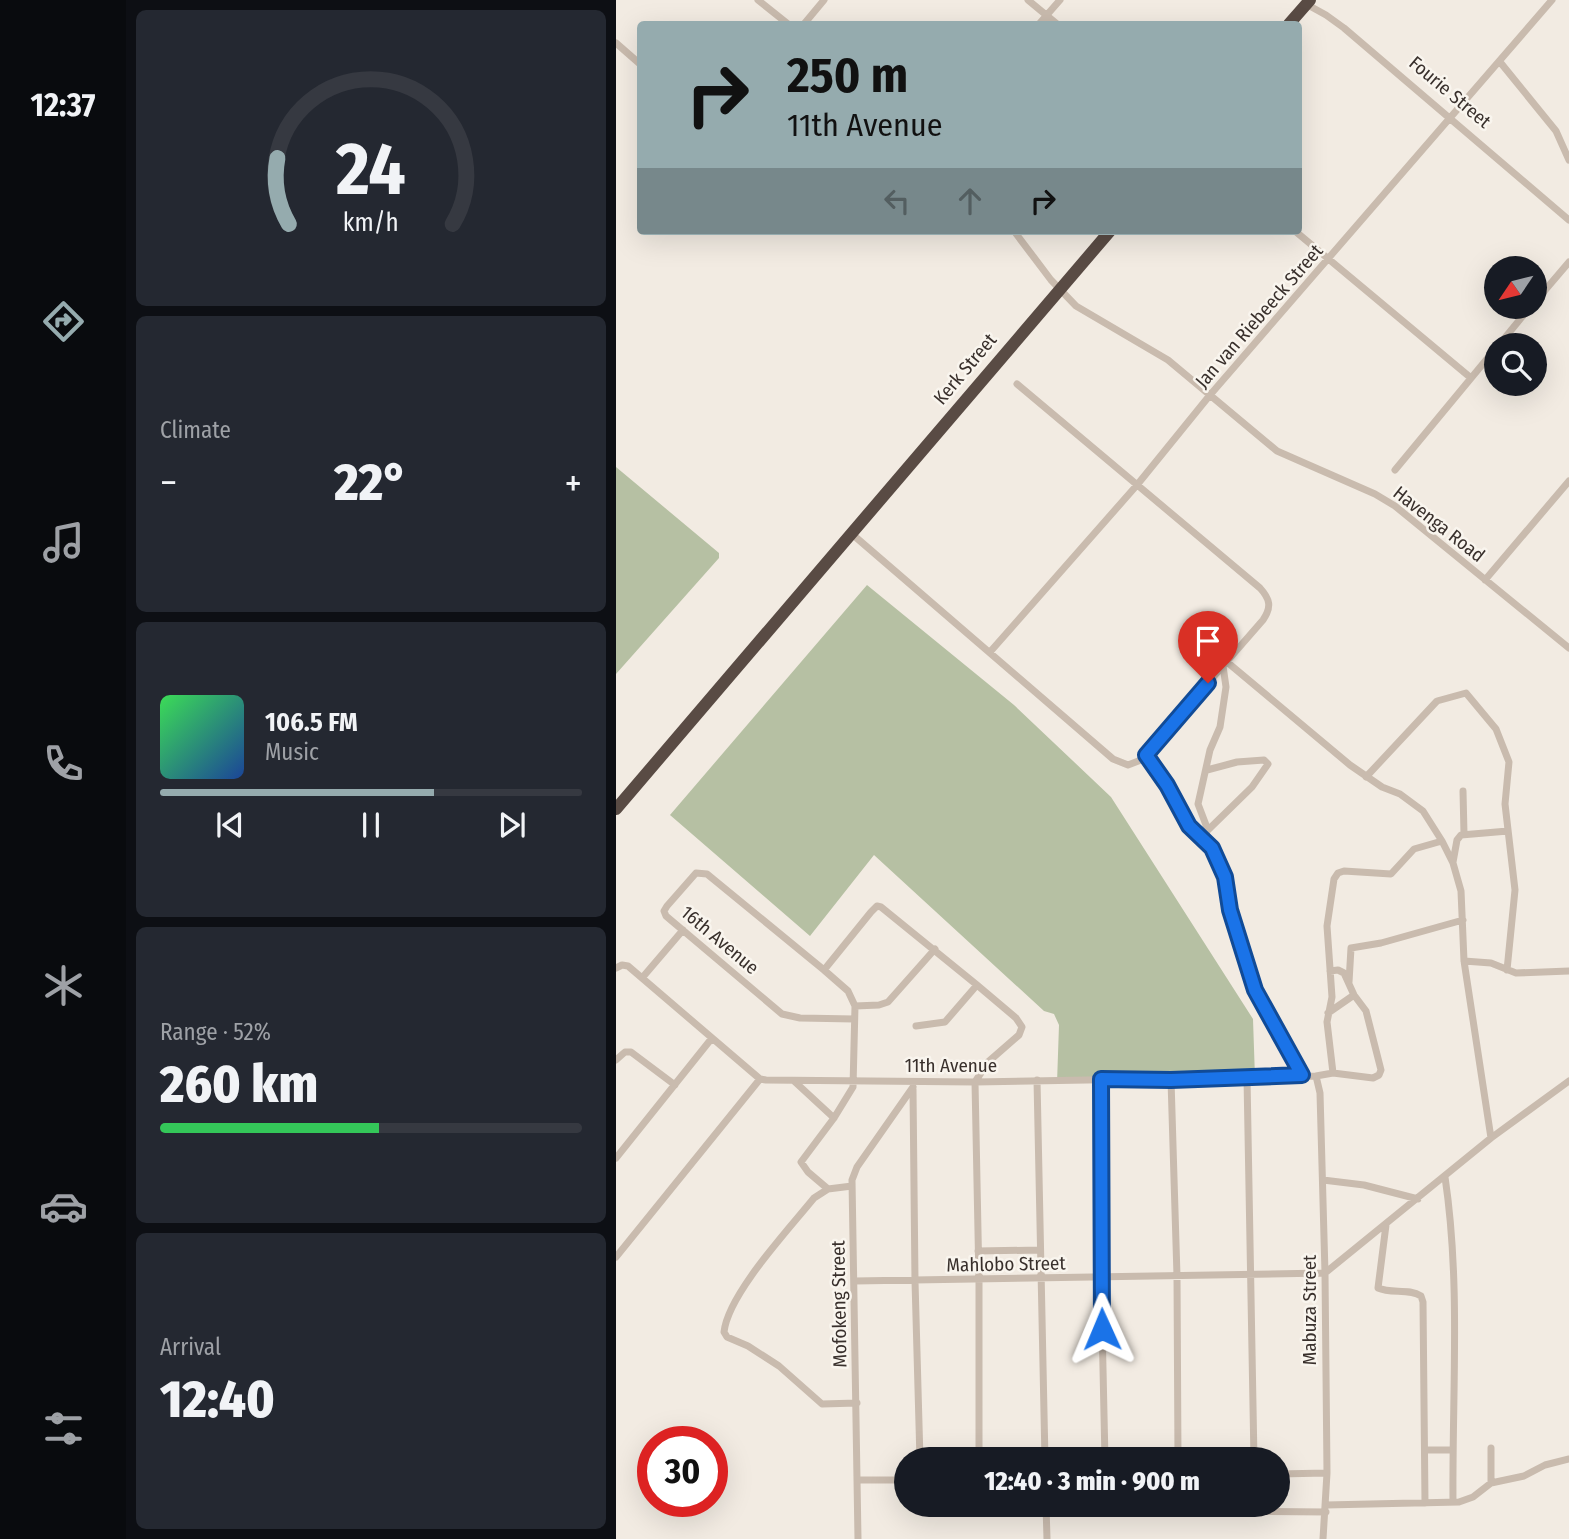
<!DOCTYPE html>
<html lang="en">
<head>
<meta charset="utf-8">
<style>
  :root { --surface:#171b24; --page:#242831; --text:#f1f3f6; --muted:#9ea1a6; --line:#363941; --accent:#95abae }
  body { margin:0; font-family:"Fira Sans Condensed",sans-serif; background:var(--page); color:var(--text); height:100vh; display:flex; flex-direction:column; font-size:26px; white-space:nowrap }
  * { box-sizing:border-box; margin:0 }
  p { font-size:23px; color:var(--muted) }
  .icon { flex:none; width:38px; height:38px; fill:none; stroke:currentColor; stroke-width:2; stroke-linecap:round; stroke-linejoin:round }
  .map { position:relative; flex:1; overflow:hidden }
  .panel { display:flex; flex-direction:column; gap:10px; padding:10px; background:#0d0f14; width:490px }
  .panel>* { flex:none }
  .top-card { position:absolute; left:21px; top:21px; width:665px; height:214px; border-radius:7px; box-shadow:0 7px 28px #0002; background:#95abae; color:#111; overflow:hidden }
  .needle { width:46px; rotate:235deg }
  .buttons { position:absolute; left:868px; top:256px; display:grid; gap:14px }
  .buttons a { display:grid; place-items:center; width:63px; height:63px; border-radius:50%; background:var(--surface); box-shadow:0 7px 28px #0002; font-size:35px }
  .speed { position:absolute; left:21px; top:1426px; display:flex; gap:14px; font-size:35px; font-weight:700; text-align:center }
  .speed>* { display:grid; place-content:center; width:91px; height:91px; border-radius:50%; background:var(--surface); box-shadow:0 7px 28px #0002; line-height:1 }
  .speed .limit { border:10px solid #d22; background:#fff; color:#111 }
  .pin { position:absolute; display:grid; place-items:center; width:60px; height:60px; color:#fff; margin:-72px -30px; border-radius:50% 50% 50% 0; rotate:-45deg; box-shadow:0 0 7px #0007 }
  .pin .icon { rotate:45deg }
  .me { position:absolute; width:77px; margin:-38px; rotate:359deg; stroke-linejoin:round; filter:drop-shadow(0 0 5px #0008) }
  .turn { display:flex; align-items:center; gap:24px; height:147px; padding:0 35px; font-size:32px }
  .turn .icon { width:91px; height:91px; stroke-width:2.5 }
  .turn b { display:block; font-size:49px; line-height:60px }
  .lanes { display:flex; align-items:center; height:66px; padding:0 35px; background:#0003; justify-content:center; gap:35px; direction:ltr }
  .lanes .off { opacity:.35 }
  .big { font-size:52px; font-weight:800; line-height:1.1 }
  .panel .tile { flex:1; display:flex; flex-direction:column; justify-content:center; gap:10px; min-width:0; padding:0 24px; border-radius:10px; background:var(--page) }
  .panel .dial { align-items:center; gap:0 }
  .dial svg { height:182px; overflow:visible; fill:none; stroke:var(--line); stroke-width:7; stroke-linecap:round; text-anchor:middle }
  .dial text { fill:var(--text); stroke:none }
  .song { display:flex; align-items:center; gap:21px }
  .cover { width:84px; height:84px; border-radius:10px; background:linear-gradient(135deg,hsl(130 70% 55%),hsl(220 70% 35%)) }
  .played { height:7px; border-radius:4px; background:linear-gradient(90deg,var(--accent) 65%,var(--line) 65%) }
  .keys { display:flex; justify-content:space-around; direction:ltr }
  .heat { display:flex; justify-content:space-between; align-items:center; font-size:38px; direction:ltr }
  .charge { height:10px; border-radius:5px; background:linear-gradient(90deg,#34c759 52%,var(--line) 0) }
  .trip { position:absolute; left:278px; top:1447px; width:396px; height:70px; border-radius:35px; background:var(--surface); box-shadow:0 7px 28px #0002; font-weight:800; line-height:70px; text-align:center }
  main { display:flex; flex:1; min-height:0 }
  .dock { display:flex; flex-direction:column; width:126px; justify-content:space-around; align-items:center; background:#090b0e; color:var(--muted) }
  .dock .icon { width:49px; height:49px }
  .dock .on { color:var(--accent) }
  .dock b { font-size:32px; color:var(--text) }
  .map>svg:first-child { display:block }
</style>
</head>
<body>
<main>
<nav class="dock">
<b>12:37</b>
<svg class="icon on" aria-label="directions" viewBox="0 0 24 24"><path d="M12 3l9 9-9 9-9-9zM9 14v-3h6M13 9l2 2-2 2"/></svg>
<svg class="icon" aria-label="music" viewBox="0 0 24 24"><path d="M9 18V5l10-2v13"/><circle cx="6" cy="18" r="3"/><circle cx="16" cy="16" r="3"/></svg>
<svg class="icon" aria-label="phone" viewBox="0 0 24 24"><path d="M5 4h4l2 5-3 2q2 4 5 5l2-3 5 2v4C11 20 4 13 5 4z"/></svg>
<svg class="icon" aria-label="climate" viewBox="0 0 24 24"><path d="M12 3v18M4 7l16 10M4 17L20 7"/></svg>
<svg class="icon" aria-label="car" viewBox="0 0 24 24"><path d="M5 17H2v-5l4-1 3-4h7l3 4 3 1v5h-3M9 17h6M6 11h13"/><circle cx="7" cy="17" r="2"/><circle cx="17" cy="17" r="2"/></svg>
<svg class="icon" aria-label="filters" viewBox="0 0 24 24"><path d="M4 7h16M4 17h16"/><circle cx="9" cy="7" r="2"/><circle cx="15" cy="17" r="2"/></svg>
</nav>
<section class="panel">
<div class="tile dial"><svg viewBox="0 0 100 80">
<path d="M14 69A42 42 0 1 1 86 69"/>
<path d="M14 69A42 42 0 0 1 9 40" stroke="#95abae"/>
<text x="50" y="56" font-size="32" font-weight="700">24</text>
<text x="50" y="72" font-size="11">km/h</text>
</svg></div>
<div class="tile"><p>Climate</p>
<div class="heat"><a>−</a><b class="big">22°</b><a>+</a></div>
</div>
<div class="tile">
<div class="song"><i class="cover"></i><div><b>106.5 FM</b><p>Music</p></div></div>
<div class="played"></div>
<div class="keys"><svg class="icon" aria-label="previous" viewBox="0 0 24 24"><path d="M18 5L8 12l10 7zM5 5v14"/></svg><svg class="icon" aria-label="pause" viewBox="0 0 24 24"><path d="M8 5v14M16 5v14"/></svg><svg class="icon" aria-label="next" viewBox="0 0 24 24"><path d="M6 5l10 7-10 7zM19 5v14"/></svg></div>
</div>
<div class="tile"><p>Range · 52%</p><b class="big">260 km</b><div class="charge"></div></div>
<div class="tile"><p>Arrival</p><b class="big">12:40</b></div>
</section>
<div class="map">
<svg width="953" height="1539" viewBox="0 0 953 1539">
  <rect width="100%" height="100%" fill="#f2ebe2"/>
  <path fill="#b6c0a3" d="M0,467L103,553V558L0,674Z
    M251,585L398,705L495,797L637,1019L639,1078L441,1083L443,1025L438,1014L428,1011L258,855L194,936L54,815Z"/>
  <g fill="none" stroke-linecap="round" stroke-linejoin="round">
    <path stroke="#c9bbae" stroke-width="7" d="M142,0L172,24
      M412,0L441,24
      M690,4L710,15L728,28L953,220
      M188,24L208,0
      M423,24L444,0
      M0,43L24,64
      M884,62L940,131L953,160
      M398,231L435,280L460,306L552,360L661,451L759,494L779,506L953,648
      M679,231L855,378
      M919,302L953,262
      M883,345L915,306
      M779,470L880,348
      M236,534L497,759L512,765L525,760L647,620C656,607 654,599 644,588L401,384
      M869,580L953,481
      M374,652L521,485L594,395L936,0
      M611,662L734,765L766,787L784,794L807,811L826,841L837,863L845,891L848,961L875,1138
      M530,755L551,784L574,826L596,848L609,877L614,910L642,997L686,1075
      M591,770L621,762L648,760L652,764L636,787L591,831
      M750,777L821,701L850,693L880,729L893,762L889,804L899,890L891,970
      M847,791L848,834
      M591,842L590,825L582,804L594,750L604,727L610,687L607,666
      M837,862L841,840L845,835L892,831
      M848,961L875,963L900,973L953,971
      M0,968L6,965L12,966L144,1079L150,1080L359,1082L700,1076L704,1093L709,1273L711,1473L707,1539
      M208,970L255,912L261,906L265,907L361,985L400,1018L406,1027L403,1035L372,1062L359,1082L363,1281V1460
      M26,978L67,930
      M733,982L735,948L765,943L847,920
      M239,1006L263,1005L272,1002L319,949
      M712,1013L738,995
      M300,1026L329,1022L361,985
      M0,1060L9,1052H15L59,1085
      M717,1073L711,1022L716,997L711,926L718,879L722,873L728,871L775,874L798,849L826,841
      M700,1076L717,1073L757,1078L763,1075L765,1070L750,1011L738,995L728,973L722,970L714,971
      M631,1078L638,1460
      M485,1079V1277L489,1460
      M421,1080L429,1460
      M555,1080L561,1276L562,1460
      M178,1081L218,1118
      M297,1089L299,1281L304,1460
      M0,1158L96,1038
      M829,1177C845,1284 836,1394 837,1502
      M707,1180L748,1185L802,1199
      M236,1186L212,1189L198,1198C173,1229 112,1294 108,1332L111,1337L132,1346L163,1366L206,1404L241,1403
      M212,1189L192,1172L185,1162L218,1118L237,1087L239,1006L232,991L208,970L91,874L80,873L51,906L48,911L50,916L166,1014L184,1018L238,1019
      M770,1225L762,1288C775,1294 793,1288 805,1296L807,1302L809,1503
      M362,1251L424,1250
      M0,1257L144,1079
      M709,1273L875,1138L953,1081
      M239,1281L709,1273
      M809,1450H837
      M662,1474L711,1473
      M242,1480H290
      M875,1483V1448
      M430,1505L431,1539
      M710,1505L843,1502L857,1497L875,1483L908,1476L929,1465L953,1459
      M430,1509L710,1512
      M242,1539L236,1180L241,1167L297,1087"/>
    <path stroke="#594b44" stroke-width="12" d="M673,24L694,0
      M0,809L494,231"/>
  </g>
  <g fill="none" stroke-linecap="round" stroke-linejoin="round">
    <defs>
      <path id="route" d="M486,1329L485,1079L555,1080L686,1075L639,990L614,910L609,877L596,848L573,826L551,785L530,755L592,683"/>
    </defs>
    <use href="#route" stroke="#114b97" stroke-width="18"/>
    <use href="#route" stroke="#1a73e8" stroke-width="12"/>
  </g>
  <g text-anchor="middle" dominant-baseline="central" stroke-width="5" stroke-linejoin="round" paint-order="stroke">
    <g font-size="19" fill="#39302c" stroke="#f9f5ee">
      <text transform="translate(834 92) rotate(40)">Fourie Street</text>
      <text transform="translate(643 316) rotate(-49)">Jan van Riebeeck Street</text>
      <text transform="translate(349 369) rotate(-50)">Kerk Street</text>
      <text transform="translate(823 524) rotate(38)">Havenga Road</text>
      <text transform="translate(104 940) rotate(40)">16th Avenue</text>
      <text x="335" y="1065">11th Avenue</text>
      <text transform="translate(390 1264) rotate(-1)">Mahlobo Street</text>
      <text transform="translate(223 1304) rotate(-91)">Mofokeng Street</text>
      <text transform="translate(693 1310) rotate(-90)">Mabuza Street</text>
    </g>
  </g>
</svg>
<div class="buttons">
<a><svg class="needle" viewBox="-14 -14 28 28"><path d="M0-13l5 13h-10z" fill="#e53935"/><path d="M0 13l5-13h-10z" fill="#9ea1a6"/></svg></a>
<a><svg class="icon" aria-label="search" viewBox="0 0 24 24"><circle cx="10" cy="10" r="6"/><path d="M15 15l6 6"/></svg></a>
</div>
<div class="speed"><div class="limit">30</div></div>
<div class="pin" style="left:592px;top:683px;background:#d93025"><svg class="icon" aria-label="arrive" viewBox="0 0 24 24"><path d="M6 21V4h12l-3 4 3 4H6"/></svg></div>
<svg class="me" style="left:486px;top:1329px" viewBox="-20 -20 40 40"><path d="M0-17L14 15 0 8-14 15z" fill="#1a73e8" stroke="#fff" stroke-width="4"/></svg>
<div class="trip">12:40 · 3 min · 900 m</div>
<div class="top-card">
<div class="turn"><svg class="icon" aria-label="right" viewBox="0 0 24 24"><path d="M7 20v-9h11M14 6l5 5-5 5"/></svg><div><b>250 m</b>11th Avenue</div></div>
<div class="lanes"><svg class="icon off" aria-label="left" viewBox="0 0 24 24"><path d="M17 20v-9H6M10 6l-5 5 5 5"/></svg><svg class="icon off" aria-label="ahead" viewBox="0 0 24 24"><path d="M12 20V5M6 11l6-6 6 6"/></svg><svg class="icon" aria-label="right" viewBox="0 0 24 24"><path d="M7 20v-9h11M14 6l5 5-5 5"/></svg></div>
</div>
</div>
</main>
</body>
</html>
